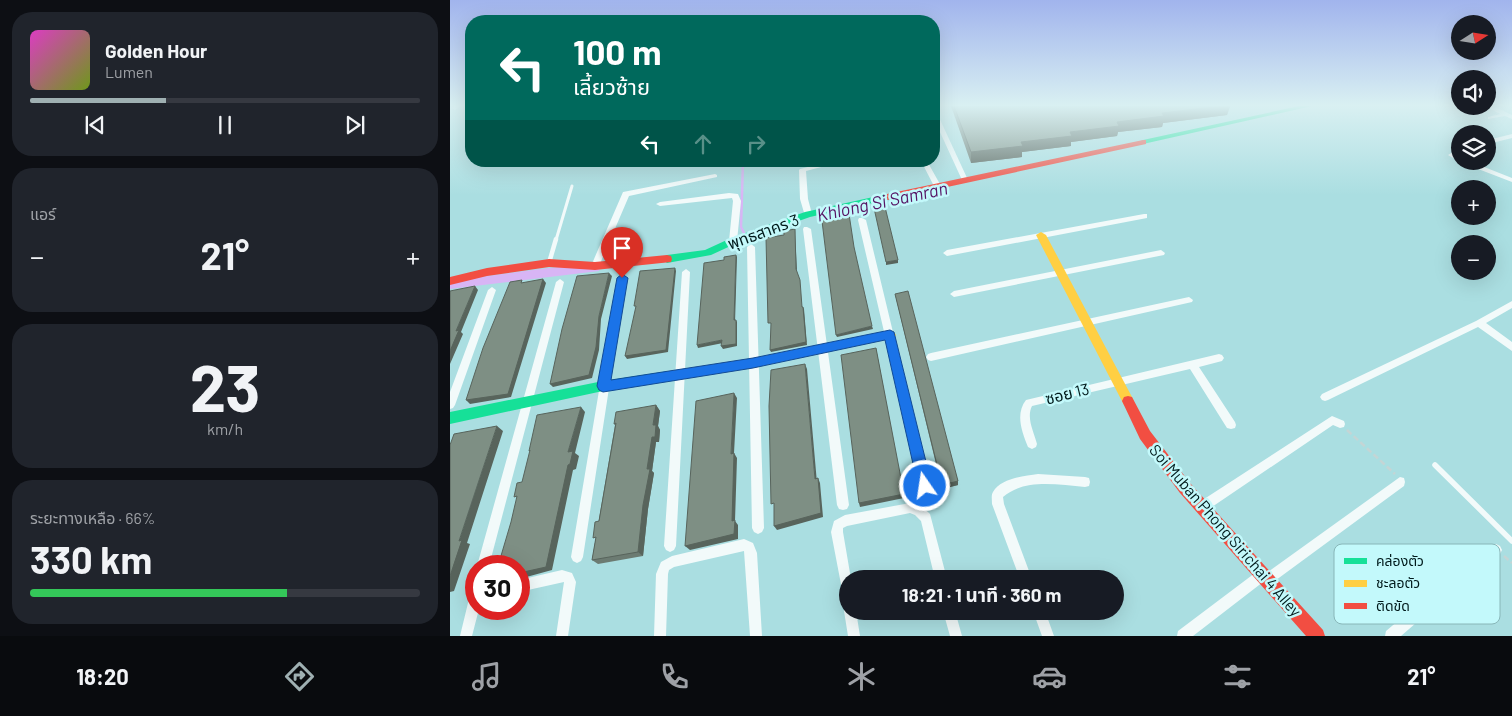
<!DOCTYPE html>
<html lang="th">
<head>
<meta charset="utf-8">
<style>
  :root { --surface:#171b24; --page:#20242c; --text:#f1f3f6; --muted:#9ea1a6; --line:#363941; --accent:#9fb0b2 }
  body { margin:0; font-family:Barlow,"Noto Sans Thai",sans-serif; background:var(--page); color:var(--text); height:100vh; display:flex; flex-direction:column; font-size:19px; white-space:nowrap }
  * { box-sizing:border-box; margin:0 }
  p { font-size:16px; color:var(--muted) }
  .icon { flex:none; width:28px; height:28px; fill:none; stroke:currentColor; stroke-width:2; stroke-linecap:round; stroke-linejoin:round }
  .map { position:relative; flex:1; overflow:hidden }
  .drawer { display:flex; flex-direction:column; gap:12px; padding:12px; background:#0d0f14; width:450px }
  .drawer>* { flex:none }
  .hud { position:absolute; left:15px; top:15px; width:475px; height:152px; border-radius:20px; box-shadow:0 5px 20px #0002; background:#00695c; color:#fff; overflow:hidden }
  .needle { width:32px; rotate:78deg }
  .tools { position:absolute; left:1001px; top:15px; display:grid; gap:10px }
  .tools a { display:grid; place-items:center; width:45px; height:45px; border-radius:50%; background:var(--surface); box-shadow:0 5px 20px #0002; font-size:25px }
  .speed { position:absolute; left:15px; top:555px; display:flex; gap:10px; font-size:25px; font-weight:700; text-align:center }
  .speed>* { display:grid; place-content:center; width:65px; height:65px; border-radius:50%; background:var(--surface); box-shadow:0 5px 20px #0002; line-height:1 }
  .speed .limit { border:8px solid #d22; background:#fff; color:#111 }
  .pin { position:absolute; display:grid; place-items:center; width:42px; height:42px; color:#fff; margin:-51px -21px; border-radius:50% 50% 50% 0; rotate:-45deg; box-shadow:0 0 5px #0007 }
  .pin .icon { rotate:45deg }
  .me { position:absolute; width:55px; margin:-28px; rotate:347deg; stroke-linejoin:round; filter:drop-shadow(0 0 4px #0008) }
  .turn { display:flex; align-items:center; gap:18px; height:105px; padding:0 25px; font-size:22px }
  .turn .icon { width:65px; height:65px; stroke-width:2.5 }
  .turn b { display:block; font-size:35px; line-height:42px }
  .lanes { display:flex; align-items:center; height:48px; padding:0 25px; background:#0003; justify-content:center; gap:25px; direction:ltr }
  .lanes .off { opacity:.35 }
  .big { font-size:38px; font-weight:700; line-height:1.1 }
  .drawer .tile { flex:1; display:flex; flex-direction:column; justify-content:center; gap:8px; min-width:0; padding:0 18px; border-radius:20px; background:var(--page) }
  .drawer .dial { align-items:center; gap:0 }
  .dial b { font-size:65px; line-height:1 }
  .song { display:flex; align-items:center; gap:15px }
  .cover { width:60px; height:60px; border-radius:8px; background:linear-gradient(135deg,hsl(310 70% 55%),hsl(80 70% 35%)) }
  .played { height:5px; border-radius:2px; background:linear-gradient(90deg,var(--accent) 35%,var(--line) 35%) }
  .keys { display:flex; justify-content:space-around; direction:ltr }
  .heat { display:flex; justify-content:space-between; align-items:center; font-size:28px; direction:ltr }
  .charge { height:8px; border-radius:4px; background:linear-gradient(90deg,#34c759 66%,var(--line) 0) }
  .trip { position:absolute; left:389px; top:570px; width:285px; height:50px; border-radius:25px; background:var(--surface); box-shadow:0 5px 20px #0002; font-weight:700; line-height:50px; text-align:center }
  .tab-bar { display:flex; height:80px; justify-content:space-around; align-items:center; background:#090b0e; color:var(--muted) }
  .tab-bar .icon { width:35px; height:35px }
  .tab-bar .on { color:var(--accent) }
  .tab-bar b { font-size:22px; color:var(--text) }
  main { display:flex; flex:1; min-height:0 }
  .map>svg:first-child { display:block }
</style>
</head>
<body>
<main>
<section class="drawer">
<div class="tile">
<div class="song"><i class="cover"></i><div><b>Golden Hour</b><p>Lumen</p></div></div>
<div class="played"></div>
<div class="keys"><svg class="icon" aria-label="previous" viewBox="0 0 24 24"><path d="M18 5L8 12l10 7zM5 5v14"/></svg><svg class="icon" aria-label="pause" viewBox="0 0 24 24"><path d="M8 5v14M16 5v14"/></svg><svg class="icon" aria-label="next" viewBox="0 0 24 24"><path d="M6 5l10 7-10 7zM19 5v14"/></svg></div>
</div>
<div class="tile"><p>แอร์</p>
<div class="heat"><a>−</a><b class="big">21°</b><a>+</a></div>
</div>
<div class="tile dial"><b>23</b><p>km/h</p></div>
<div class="tile"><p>ระยะทางเหลือ · 66%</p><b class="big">330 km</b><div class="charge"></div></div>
</section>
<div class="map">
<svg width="1062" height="636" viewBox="0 0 1062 636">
  <rect width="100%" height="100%" fill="#aadee1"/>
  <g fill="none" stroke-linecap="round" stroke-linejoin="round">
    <path stroke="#d8b5f5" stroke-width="2.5" d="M293,161L291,227L295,235"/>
    <path fill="#d8b5f5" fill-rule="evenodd" d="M145,264L149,265L150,268L149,271L0,289V281L98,268Z"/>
    <path stroke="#c4d5d5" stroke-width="2.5" stroke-dasharray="6 3" stroke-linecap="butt" d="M897,430L945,474
      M1054,556L1062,563"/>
    <path stroke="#f2fafa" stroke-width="3" d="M106,240L122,186"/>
    <path stroke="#f2fafa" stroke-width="4.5" d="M99,263L106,239"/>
    <path stroke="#f2fafa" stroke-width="5.5" d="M985,465L1062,541"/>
    <path fill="#f2fafa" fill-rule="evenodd" d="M4,106H10L5,110L2,108Z
      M1035,106C1044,105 1054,111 1062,115V119L1055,116L1038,119V117L1050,114Z
      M484,111L487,113L518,180L517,181L515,182L512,180L484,119Z
      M1062,134V138L1038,144V140Z
      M1010,148V153L1006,155L1010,157V161H1019L1062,178V182L1010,162L998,155Z
      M381,161H394L356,171L358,199L362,214L358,216H355L350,199L349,170L350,169Z
      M471,161H477L491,186L489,188H485Z
      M265,174L267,175V177L179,196L149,266L145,269L142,268L141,266L173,192Z
      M279,193L288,194L291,201L287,241L283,244L279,241L283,201L282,198L210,206L206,204L210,202Z
      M694,214H697V218L497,256L493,253L497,250Z
      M409,218H412L416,220L480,486L479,490L475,491L471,490L470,486L408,220Z
      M354,227H357L361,229L399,505L397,509L393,510L389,509L387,505L353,229Z
      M301,244L305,247L314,528L312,532L308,534L304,532L302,528L297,247Z
      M711,250L715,253L714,255L504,297L500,294L504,291Z
      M236,269L240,272L226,546L224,550L220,552L216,550L214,546L232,272Z
      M172,275L176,278L133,557L131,561L127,563L123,561L121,557L168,278Z
      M110,279L114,282L39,566H27L106,282Z
      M42,287L46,290L5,405L3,408L0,409V392L38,290Z
      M739,297L743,300L742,302L481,361L478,360L476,357L478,354L481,353Z
      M1062,301V308L1036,323L1062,342V351L1028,327L878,400L875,401L872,400L870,397L872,394L1026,321Z
      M769,354L772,355L774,358L772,361L749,367L785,422L786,425L785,428L781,429L777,428L740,369L582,406C576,418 584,432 587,444L586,447L582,449L578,447C572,432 565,414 576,400Z
      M882,416L894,421L895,424L894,427L890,428L883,425L756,511L752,512L748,511L746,507L748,503Z
      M588,474L635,477L639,478L640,482L639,486L635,487C608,485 575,478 553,497L554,504L582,579H570L542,504C542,500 541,495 543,492C551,478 574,476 588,474Z
      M950,477L954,478L955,482L954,486L822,583L818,585L813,582L743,636H727L728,631L809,570L813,568L818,572Z
      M460,503L472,506L480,514L497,579H485L471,521L465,515L460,513L397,526L393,528V532L401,579H398V602L394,600L381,532L384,521L395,515Z
      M294,539L303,543L307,553L312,636H300L294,551L224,567L219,570L218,574L216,636H204L206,574L211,562L222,556Z
      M1046,544L1050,546L1052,550L1050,554L1043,556L951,636H935L936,631L1036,547Z
      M112,570L122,573L126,582L118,636H106L114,582L69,592V580Z
      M26,594V609H29L22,636H10L18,603L22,596Z
      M398,606V611H406L410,636H398L394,611L396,607Z
      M493,611H505L512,636H500Z
      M583,611H595L604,636H592Z"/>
    <path fill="#16e098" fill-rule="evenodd" d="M849,106H862L693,144L689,142L693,140Z
      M437,194L440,195V199L360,217L287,243L261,255L217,263L212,259L217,255L255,250L279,239L355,212Z
      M219,371L223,372L225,376L223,380L219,381L153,391L0,424V412L153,381Z"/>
    <path fill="#ffcf43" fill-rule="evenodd" d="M591,232L596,235L682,397L684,401L682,405L678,406L674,405L586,235Z
      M440,331L444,332L446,335L444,338L303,368L219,381L215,380L213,376L215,372L219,371L303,358Z"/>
    <path fill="#f24e42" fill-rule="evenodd" d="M693,140H696V144L437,200L432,197L437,194Z
      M217,255L221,256L222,259L221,262L145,270L99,267L37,276L0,285V277L37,268L99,259L145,262Z
      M678,396L682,397L700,431L740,483L873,630L875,636H856L730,493L690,439L672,401L674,397Z"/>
  </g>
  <path fill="#6c7b72" d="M501,106H780L777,115L713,123L712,127L668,132L667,136L621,142V146L572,152V157L521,163Z
    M445,294L508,481V485L492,489Z
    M206,405L210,411L208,426L210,430L209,442H206L202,471L204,473L198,509L193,556L148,564L142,560L165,425L164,424Z"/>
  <path fill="#58645c" d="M771,106H780L777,115L713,123L712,127L668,132L667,136L621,142V146L572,152V157L521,163V152L712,113Z
    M345,229V232L347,271L346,269Z
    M286,255L287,257L285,323L284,320Z
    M448,260V263L436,265V262Z
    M225,268L226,271L218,352L177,359L175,356Z
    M159,273L162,276L151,319L149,350L142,378L103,387L100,384L149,316Z
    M93,279L96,283L61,397L20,404L16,400Z
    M25,286L28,290L11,332L13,334L0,364V351L6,331Z
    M353,307L354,309L357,345L321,352L320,350Z
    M286,320L287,322V346L273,349L271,346Z
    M422,326L423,329L387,337L386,335Z
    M272,340L273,343L248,348L247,345Z
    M426,348L454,498L410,507L409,503Z
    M355,364L357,369L367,483L365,479Z
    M284,393L287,398L284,453L287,458L285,521L288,525V539L240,550L235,546L282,521L281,454Z
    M206,405L210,411L208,426L210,430L209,442H206L202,471L204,473L198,509L193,556L188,552L197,469Z
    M131,407L135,412L125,453L129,456L126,469L123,470L102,570L69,579V573L118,452Z
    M47,426L53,431L17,543L20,544L4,591L0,592V576L9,541Z
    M368,478L370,483L373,517L327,530L324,526Z
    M508,481V485L492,489V485Z"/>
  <path fill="#7e8f84" stroke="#58645c" d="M504,106H771L712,113L714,116L667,122L669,126L620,132L622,136L571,142L573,146L521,152Z
    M435,207L448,260L436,262L424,208Z
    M399,214L404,247L422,326L386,335L372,221L389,219V216Z
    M345,229L346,269L350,280L352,307H353L356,342L320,350L321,323H318L316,238L334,235V231Z
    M286,255L284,320H286V344L271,346L272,340L247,345L254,263L274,260V257Z
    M225,268L216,350L175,356L186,306H184L190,271Z
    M159,273L149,316L146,347L139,375L100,384L112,329L127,276Z
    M93,279L58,394L16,400L33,348L60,282L72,280L71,283Z
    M25,286L6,331L9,330L0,351V291Z
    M458,291L508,481L492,485L445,294Z
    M426,348L454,494L409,503L391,355Z
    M355,364L365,479L368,478L371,513L324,526V503L321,504L319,406L321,370Z
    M284,393L281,454L284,453L282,521L285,520L284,534L235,546L246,401Z
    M206,405L203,425H206L205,437H202L197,469H200L193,505L188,552L142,560L146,537L143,538L145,522L149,521L166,423L164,424L166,412Z
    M131,407L118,452L123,451L120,464L118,465L96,567L69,573V566H48L61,522L67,496L64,497L67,483L72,482L80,450L79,451L87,415Z
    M47,426L9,541L12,540L0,576V445L4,434Z"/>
  <linearGradient id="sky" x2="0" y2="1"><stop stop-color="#a1b4ed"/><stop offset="0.54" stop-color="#d9f0f2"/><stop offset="1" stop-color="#d9f0f2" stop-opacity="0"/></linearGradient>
  <rect width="1062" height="195" fill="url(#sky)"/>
  <path fill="#1a73e8" stroke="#114b97" d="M172,274L178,278L161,380L303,358L440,330L444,332L482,486L480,491L475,493L470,491L468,486L435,340L303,368L153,392L149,390L147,386L167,278Z"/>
  <g text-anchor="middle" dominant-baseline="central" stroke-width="5" stroke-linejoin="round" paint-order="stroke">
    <g font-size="16" fill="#001a1b" stroke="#c3f9fb">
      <text transform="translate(313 231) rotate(-20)">พุทธสาคร 3</text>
      <text transform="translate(617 393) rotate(-14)">ซอย 13</text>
      <text transform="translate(776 530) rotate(49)">Soi Muban Phong Sirichai 4 Alley</text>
    </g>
    <g font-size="18" font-style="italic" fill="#561464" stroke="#c3f9fb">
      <text transform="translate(432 201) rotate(-12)">Khlong Si Samran</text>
    </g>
  </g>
  <rect x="884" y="544" width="166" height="80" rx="8" fill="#c3f9fb" stroke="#88b6b8" stroke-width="1"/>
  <rect x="894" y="558" width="23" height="6" fill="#16e098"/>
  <rect x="894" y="580" width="23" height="7" fill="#ffcf43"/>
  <rect x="894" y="603" width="23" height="6" fill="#f24e42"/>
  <g font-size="14" fill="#001a1b">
    <text x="926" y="566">คล่องตัว</text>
    <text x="926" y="588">ชะลอตัว</text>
    <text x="926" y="611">ติดขัด</text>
  </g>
</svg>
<div class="tools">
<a><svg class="needle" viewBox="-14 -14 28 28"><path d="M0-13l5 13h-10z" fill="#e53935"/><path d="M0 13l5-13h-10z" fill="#9ea1a6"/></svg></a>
<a><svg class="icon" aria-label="sound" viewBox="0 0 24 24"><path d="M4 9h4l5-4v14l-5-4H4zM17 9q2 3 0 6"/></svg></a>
<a><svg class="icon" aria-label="layers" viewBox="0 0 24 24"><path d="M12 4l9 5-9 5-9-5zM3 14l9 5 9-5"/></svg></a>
<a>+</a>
<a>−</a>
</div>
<div class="speed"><div class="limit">30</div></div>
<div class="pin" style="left:172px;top:278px;background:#d93025"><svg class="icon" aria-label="arrive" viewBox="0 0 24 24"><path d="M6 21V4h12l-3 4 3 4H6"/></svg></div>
<svg class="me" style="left:475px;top:486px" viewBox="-20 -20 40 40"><circle r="17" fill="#1a73e8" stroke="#fff" stroke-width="3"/><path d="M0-11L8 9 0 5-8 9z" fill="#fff"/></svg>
<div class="trip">18:21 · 1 นาที · 360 m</div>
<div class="hud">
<div class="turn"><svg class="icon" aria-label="left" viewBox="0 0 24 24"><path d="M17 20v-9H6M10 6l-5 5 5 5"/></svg><div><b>100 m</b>เลี้ยวซ้าย</div></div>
<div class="lanes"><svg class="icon" aria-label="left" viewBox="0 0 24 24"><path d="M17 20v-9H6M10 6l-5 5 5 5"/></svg><svg class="icon off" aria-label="ahead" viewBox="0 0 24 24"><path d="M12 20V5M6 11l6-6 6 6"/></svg><svg class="icon off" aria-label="right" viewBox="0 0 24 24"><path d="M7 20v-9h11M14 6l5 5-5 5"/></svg></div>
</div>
</div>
</main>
<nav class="tab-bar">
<b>18:20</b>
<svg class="icon on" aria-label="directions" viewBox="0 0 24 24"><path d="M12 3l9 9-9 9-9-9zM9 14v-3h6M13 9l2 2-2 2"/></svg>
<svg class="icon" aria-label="music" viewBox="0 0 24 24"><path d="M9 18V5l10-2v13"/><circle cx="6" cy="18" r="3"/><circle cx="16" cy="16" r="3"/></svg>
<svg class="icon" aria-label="phone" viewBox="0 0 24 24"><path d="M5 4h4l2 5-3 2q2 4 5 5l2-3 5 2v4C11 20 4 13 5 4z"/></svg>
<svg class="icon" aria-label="climate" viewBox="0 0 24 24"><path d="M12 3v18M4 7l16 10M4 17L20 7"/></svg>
<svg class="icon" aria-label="car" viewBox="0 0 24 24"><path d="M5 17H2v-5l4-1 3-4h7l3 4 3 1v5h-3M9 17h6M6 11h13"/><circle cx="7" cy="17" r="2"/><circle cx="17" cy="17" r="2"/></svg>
<svg class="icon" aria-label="filters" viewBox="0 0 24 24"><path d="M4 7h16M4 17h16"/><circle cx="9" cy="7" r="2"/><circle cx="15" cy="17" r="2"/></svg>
<b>21°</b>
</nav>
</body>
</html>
